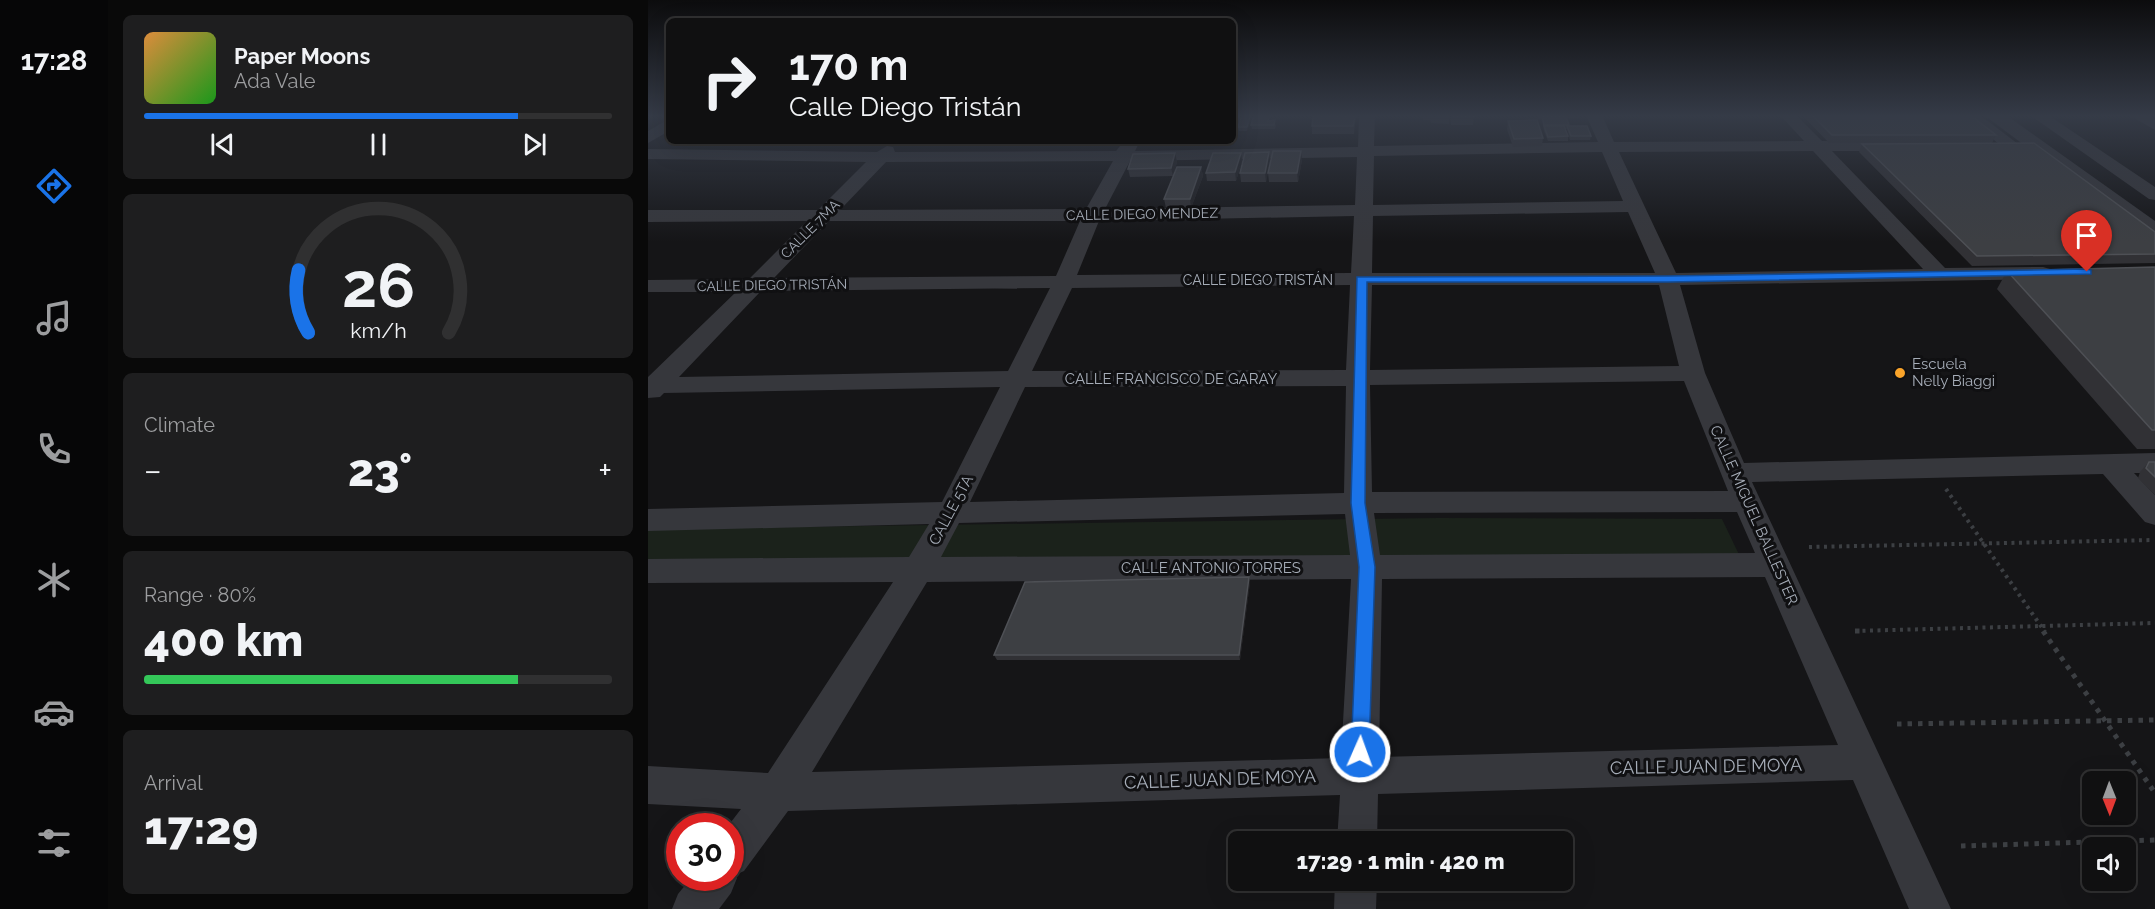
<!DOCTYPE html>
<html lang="en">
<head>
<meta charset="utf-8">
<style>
  :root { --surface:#101011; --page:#1e1e1f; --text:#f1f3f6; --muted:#9c9d9f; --line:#303031; --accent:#1a73e8 }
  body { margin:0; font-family:Raleway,sans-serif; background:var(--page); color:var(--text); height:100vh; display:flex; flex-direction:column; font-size:22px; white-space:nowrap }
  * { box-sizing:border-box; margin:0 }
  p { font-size:20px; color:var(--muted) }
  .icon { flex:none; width:33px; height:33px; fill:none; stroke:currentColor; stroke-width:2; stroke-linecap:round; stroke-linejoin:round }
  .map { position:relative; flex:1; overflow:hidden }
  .side { display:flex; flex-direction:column; gap:15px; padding:15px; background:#090909; width:540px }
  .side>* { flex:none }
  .guide { position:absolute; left:18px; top:18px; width:570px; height:126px; border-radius:9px; box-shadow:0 6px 24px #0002,0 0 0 2px var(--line); background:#101011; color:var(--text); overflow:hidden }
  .needle { width:39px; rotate:179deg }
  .buttons { position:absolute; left:1434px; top:771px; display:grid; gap:12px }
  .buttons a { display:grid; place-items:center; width:54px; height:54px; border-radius:9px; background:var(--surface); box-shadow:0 6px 24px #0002,0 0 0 2px var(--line); font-size:30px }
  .speed { position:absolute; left:18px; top:813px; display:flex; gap:12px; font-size:30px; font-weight:700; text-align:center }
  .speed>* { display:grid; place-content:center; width:78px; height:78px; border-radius:50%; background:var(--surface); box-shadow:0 6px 24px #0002,0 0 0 2px var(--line); line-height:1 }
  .speed .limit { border:9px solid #d22; background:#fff; color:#111 }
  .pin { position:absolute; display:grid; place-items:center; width:51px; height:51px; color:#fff; margin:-62px -26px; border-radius:50% 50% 50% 0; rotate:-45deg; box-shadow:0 0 6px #0007 }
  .pin .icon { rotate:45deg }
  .me { position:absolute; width:66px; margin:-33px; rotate:2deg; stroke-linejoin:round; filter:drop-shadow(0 0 4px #0008) }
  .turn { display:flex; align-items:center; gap:21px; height:126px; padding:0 24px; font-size:27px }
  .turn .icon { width:78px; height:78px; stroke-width:2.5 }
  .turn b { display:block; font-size:42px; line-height:51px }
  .big { font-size:45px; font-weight:800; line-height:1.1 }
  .side .widget { flex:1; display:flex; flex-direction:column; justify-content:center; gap:9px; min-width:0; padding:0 21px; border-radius:9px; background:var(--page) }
  .side .dial { align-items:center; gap:0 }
  .dial svg { height:156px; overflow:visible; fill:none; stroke:var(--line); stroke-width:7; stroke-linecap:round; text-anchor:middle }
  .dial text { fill:var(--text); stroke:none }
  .song { display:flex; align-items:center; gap:18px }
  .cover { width:72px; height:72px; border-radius:9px; background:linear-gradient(135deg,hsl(30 70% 55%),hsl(120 70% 35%)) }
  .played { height:6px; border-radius:3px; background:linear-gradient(90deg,var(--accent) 80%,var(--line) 80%) }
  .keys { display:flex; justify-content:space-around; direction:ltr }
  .heat { display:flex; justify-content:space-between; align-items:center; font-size:33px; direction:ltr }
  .charge { height:9px; border-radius:4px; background:linear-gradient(90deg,#34c759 80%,var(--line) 0) }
  .trip { position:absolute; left:580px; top:831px; width:345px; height:60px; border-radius:9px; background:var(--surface); box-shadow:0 6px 24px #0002,0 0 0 2px var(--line); font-weight:800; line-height:60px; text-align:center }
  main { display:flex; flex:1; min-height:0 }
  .tabs { display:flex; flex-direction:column; width:108px; justify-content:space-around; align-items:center; background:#060607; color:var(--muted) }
  .tabs .icon { width:42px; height:42px }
  .tabs .on { color:var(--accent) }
  .tabs b { font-size:27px; color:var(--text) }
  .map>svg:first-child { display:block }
</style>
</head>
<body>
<main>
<nav class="tabs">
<b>17:28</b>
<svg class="icon on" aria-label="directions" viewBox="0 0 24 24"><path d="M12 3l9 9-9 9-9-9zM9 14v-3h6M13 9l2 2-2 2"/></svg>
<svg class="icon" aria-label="music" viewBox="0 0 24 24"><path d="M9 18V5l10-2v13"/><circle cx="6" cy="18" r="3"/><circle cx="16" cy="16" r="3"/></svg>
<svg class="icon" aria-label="phone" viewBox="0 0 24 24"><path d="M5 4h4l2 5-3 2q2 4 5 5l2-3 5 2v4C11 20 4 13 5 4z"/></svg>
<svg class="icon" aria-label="climate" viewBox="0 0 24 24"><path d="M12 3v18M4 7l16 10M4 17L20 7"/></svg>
<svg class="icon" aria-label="car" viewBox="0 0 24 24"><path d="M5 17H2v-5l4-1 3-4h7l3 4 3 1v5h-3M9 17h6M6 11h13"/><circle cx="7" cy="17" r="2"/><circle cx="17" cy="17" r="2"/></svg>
<svg class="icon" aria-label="filters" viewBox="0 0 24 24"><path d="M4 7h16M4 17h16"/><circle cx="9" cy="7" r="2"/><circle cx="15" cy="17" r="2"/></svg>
</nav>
<section class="side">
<div class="widget">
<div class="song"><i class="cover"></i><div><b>Paper Moons</b><p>Ada Vale</p></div></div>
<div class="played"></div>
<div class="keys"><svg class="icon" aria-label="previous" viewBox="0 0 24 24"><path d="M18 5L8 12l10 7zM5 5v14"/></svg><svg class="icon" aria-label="pause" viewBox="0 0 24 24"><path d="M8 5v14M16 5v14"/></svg><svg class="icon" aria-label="next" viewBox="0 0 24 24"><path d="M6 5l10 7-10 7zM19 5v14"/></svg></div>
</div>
<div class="widget dial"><svg viewBox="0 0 100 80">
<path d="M14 69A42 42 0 1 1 86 69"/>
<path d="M14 69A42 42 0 0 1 9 37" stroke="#1a73e8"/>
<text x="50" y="56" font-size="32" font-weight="700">26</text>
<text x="50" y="72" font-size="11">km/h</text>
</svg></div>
<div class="widget"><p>Climate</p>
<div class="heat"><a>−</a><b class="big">23°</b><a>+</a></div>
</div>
<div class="widget"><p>Range · 80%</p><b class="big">400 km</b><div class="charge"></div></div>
<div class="widget"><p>Arrival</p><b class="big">17:29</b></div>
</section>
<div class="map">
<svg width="1507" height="909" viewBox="0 0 1507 909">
  <rect width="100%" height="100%" fill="#151517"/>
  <path fill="#1b221b" d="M790,518L1074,519L1096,565L0,572V529Z"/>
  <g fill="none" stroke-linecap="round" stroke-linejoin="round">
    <path stroke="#3c3f43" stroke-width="4" stroke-dasharray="3 4.5" stroke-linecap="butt" d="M1298,489L1397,632
      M1161,547L1506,540
      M1207,631L1507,623"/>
    <path stroke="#3c3f43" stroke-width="5" stroke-dasharray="4.5 6" stroke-linecap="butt" d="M1207,631H1215
      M1395,631L1507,793
      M1249,724L1507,720
      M1313,846L1507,840"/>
    <path fill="#36373c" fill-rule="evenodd" d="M711,115H727L726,146L950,142L938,115H954L966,142L1156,141L1132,115H1148L1174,141L1256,142L1258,146L1256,150L1250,151H1184L1297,268L1395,267L1402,269L1405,273L1402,277L1395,279L1032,285L1057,373L1096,463L1507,453V473H1486L1507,495V525L1497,522L1455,474L1104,482L1303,909H1261L1205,780L730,794L729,842H689L692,795L140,811L96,871L87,875L89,878L83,893L71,909H24L30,894L43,878H82V826H80L93,809L0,804V766L120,773L245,582L0,583V559L261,557L281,524L0,531V509L294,502L352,387L16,393L12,397L0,398V377L88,292H0V280L101,279L159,221L0,222V210H170L218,162L0,159V149L229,152L239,146L245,147L247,152L468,151L476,141H490L491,143L487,151L710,147ZM1165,151L1275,269L1028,273L971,152ZM954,152L975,201L725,205L726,156ZM709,157L707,205L457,209L482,161ZM465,161L438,209L192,210L238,162ZM980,212L1007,273H724L725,216ZM706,216L703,273L429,275L451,221ZM181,221H432L408,276L126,278ZM702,285L698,370L384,371L424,288ZM724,285H1011L1031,366L722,370ZM402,288L360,371L31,377L113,291ZM1036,381L1080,491L724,492L722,385ZM698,386L696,493L322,502L377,387ZM1089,512L1107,553L732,555L726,513ZM697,514L702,555L293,557L311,523ZM1117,577L1190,745L731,757L734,579ZM703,579L693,758L164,772L279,582Z
      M1315,115H1332L1370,144L1368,148H1356Z
      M1382,115H1400L1507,187V200L1501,199Z
      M1481,115H1500L1507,119V130Z
      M21,119V131L0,143V131Z
      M687,880H729L728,909H686Z"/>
    <path fill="#36373c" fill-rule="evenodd" d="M1336,115H1358L1507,221V239L1499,237Z"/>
  </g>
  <path fill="#313135" d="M594,115H604L599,131H591L590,127Z
    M665,115H708L706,134H664V126Z
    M774,115H801V124L783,123L782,120H775Z
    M802,115H826L825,125H803Z
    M889,115H911V116H912L911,115H931V118H919L921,126L943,136L942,140H922L919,129H917L920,136V141H900L896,131L894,119H890Z
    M1154,115H1322L1348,135L1344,143H1181Z
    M622,121L628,125L627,129H604L603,125Z
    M860,121L895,138L894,146L865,147L859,129Z
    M1214,144L1507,232V263L1324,266L1211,152Z
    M621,152L622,161L618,182H593L592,173Z
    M527,153L529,162L525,176L482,177L480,169Z
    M593,153L594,161L588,181H559L558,173Z
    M654,160L650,182H621L620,173Z
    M553,167L555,176L543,208H518L516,199Z
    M1507,267V449H1489L1349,289L1359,271Z
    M1501,462H1507V495L1490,478L1492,472Z
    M601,577L602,582L592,660H349L346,655Z"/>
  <path fill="#202023" d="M588,115H592L587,131L586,122Z
    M602,115H604L599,131V127Z
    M653,151L654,160L650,182L649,173Z
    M621,152L622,161L618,182L617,173Z
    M527,153L529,162L525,176L523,168Z
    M593,153L594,161L588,181L587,172Z
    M553,167L555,176L543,208L542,199Z
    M601,577L602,582L592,660L591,655Z"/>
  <path fill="#3d3f43" stroke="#4e5055" stroke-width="1.5" d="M585,115H588L586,122H585Z
    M594,115H602L599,127H590Z
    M606,115H622L620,121L627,120L626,125H603Z
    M783,115H801V116Z
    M804,115H826V117H804Z
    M1164,115H1322L1348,135H1184Z
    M894,116H918L921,125H896Z
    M665,117H707L705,126H664Z
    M889,120L895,138L866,139L860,121Z
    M896,126H916L920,136L900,137Z
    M919,126H939L943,136H923Z
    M1386,143L1507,232V254L1329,256L1214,144Z
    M625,151H653L649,173H620Z
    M621,152L617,173H592L597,153Z
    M527,153L523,168L480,169L485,154Z
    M565,153H593L587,172L558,173Z
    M529,167H553L542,199H516Z
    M1507,267V430H1504L1359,271Z
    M1501,462H1507V477L1498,468Z
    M601,577L591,655H346L377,582Z"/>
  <linearGradient id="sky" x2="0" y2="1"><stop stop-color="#0c0c0d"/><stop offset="0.48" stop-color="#353b47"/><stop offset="1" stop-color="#353b47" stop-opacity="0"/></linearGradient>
  <rect width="1507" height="242" fill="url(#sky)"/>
  <path fill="#1a73e8" stroke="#114b97" stroke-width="1.5" d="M1439,269L1443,270V274L1020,282H719L717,503L727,567L721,752L719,758L712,761L705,758L703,752L711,567L703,503L709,277L1020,276Z"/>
  <circle fill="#faa42a" stroke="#101012" stroke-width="2" cx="1252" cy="373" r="6"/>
  <g text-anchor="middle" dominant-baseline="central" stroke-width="6" stroke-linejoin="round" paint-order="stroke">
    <g font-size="14" fill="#a6adb8" stroke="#101012">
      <text transform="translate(494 214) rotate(-1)">CALLE DIEGO MENDEZ</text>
      <text transform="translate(162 229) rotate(-45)">CALLE 7MA</text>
      <text x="610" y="280">CALLE DIEGO TRISTÁN</text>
      <text transform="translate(124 285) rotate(-1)">CALLE DIEGO TRISTÁN</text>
    </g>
    <g font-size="15" fill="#a6adb8" stroke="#101012" text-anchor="start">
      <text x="1264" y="364">Escuela<tspan x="1264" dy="17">Nelly Biaggi</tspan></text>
    </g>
    <g font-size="15" fill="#a6adb8" stroke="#101012">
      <text x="523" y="379">CALLE FRANCISCO DE GARAY</text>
      <text transform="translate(303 510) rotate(-62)">CALLE 5TA</text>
      <text transform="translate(1106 515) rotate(66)">CALLE MIGUEL BALLESTER</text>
      <text x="563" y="568">CALLE ANTONIO TORRES</text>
    </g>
    <g font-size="18" fill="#a6adb8" stroke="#101012">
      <text transform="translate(1058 766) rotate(-1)">CALLE JUAN DE MOYA</text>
      <text transform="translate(572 779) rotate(-2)">CALLE JUAN DE MOYA</text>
    </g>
  </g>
</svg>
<div class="buttons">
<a><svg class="needle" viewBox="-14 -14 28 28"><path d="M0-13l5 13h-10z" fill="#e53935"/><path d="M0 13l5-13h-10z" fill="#9c9d9f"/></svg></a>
<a><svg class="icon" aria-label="sound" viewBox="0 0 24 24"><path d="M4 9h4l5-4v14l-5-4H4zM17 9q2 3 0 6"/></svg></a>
</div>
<div class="speed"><div class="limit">30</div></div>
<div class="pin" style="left:1439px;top:272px;background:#d93025"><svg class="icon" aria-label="arrive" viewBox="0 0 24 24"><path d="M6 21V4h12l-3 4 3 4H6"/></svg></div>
<svg class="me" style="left:712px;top:752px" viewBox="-20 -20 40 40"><circle r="17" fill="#1a73e8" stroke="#fff" stroke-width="3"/><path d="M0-11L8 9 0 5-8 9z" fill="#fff"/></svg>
<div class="trip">17:29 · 1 min · 420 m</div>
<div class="guide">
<div class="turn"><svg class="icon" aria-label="right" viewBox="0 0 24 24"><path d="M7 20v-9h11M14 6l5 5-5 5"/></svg><div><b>170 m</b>Calle Diego Tristán</div></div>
</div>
</div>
</main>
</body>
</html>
